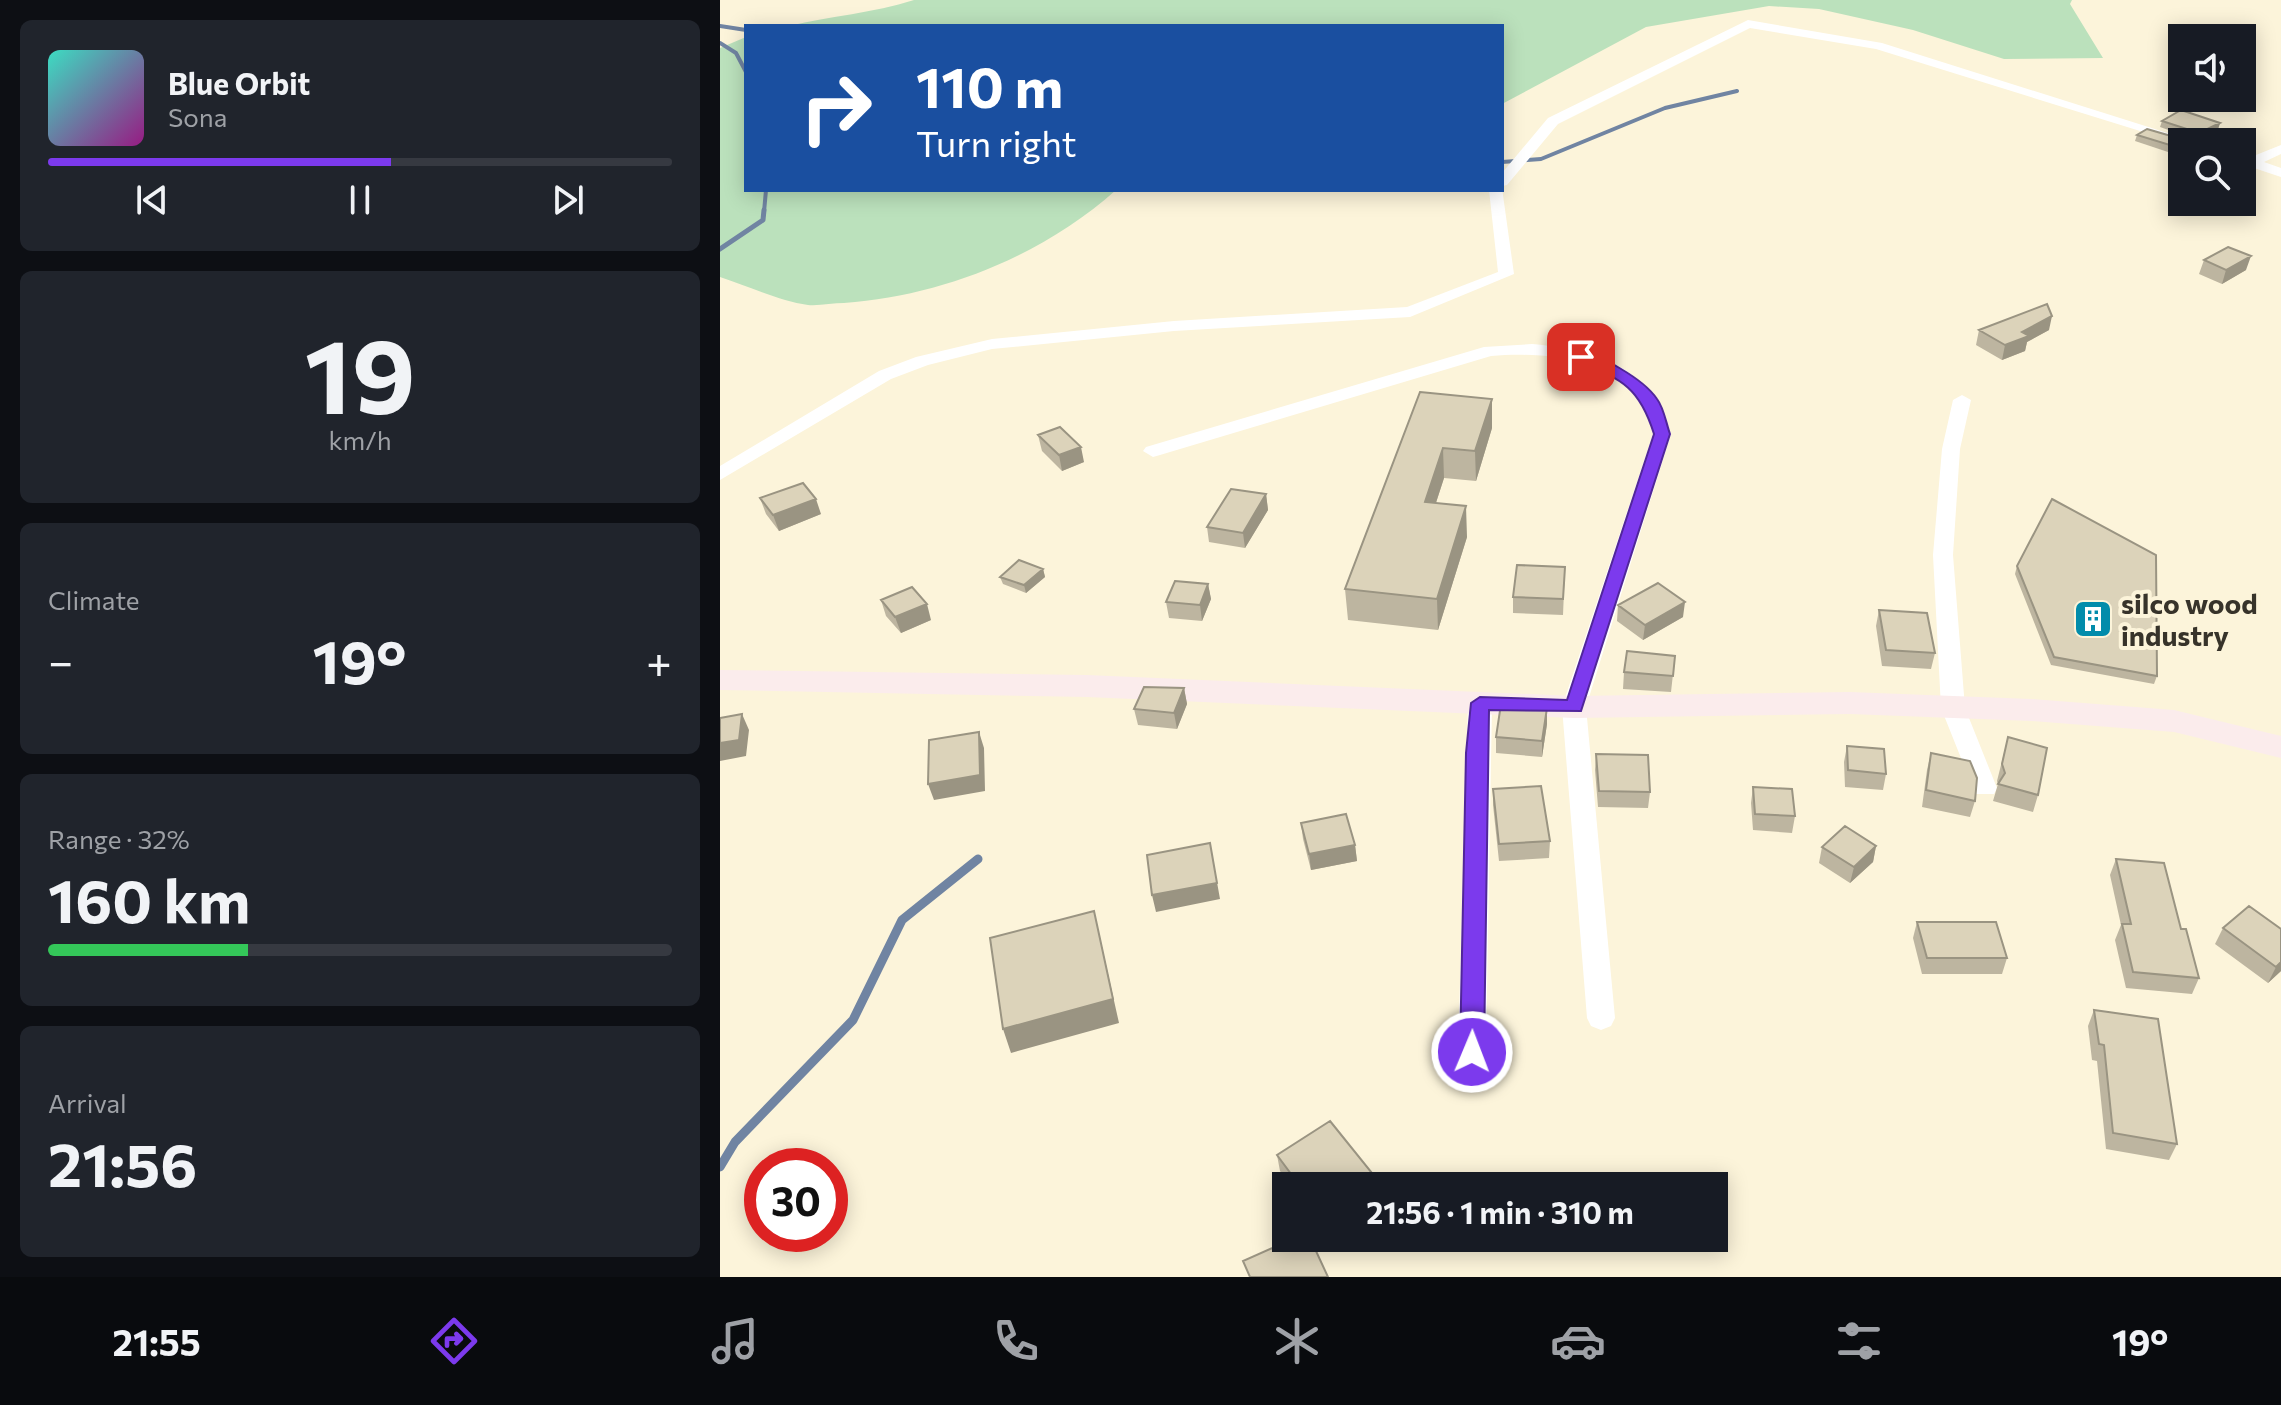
<!DOCTYPE html>
<html lang="en">
<head>
<meta charset="utf-8">
<style>
  :root { --surface:#171b24; --page:#20242c; --text:#f1f3f6; --muted:#9ea1a6; --line:#363941; --accent:#7c3aed }
  body { margin:0; font-family:Commissioner,sans-serif; background:var(--page); color:var(--text); height:100vh; display:flex; flex-direction:column; font-size:30px; white-space:nowrap }
  * { box-sizing:border-box; margin:0 }
  p { font-size:26px; color:var(--muted) }
  .icon { flex:none; width:44px; height:44px; fill:none; stroke:currentColor; stroke-width:2; stroke-linecap:round; stroke-linejoin:round }
  .map { position:relative; flex:1; overflow:hidden }
  .sheet { display:flex; flex-direction:column; gap:20px; padding:20px; background:#0d0f14; width:720px }
  .sheet>* { flex:none }
  .top-card { position:absolute; left:24px; top:24px; width:760px; height:168px; border-radius:0px; box-shadow:0 4px 20px #0003; background:#1a4fa0; color:#fff; overflow:hidden }
  .tools { position:absolute; left:1448px; top:24px; display:grid; gap:16px }
  .tools a { display:grid; place-items:center; width:88px; height:88px; border-radius:0px; background:var(--surface); box-shadow:0 4px 20px #0003; font-size:40px }
  .speed { position:absolute; left:24px; top:1148px; display:flex; gap:16px; font-size:40px; font-weight:700; text-align:center }
  .speed>* { display:grid; place-content:center; width:104px; height:104px; border-radius:50%; background:var(--surface); box-shadow:0 4px 20px #0003; line-height:1 }
  .speed .limit { border:12px solid #d22; background:#fff; color:#111 }
  .pin { position:absolute; display:grid; place-items:center; width:68px; height:68px; color:#fff; margin:-34px; border-radius:16px; box-shadow:0 4px 12px #0006 }
  .me { position:absolute; width:88px; margin:-44px; rotate:1deg; stroke-linejoin:round; filter:drop-shadow(0 0 6px #0008) }
  .turn { display:flex; align-items:center; gap:28px; height:168px; padding:0 40px; font-size:36px }
  .turn .icon { width:104px; height:104px; stroke-width:2.5 }
  .turn b { display:block; font-size:56px; line-height:68px }
  .big { font-size:60px; font-weight:700; line-height:1.1 }
  .sheet .tile { flex:1; display:flex; flex-direction:column; justify-content:center; gap:12px; min-width:0; padding:0 28px; border-radius:12px; background:var(--page) }
  .sheet .dial { align-items:center; gap:0 }
  .dial b { font-size:104px; line-height:1 }
  .song { display:flex; align-items:center; gap:24px }
  .cover { width:96px; height:96px; border-radius:12px; background:linear-gradient(135deg,hsl(170 70% 55%),hsl(310 70% 35%)) }
  .played { height:8px; border-radius:4px; background:linear-gradient(90deg,var(--accent) 55%,var(--line) 55%) }
  .keys { display:flex; justify-content:space-around; direction:ltr }
  .heat { display:flex; justify-content:space-between; align-items:center; font-size:44px; direction:ltr }
  .charge { height:12px; border-radius:6px; background:linear-gradient(90deg,#34c759 32%,var(--line) 0) }
  .trip { position:absolute; left:552px; top:1172px; width:456px; height:80px; border-radius:0px; background:var(--surface); box-shadow:0 4px 20px #0003; font-weight:700; line-height:80px; text-align:center }
  .tabs { display:flex; height:128px; justify-content:space-around; align-items:center; background:#090b0e; color:var(--muted) }
  .tabs .icon { width:56px; height:56px }
  .tabs .active { color:var(--accent) }
  .tabs b { font-size:36px; color:var(--text) }
  main { display:flex; flex:1; min-height:0 }
  .map>svg:first-child { display:block }
</style>
</head>
<body>
<main>
<section class="sheet">
<div class="tile">
<div class="song"><i class="cover"></i><div><b>Blue Orbit</b><p>Sona</p></div></div>
<div class="played"></div>
<div class="keys"><svg class="icon" aria-label="previous" viewBox="0 0 24 24"><path d="M18 5L8 12l10 7zM5 5v14"/></svg><svg class="icon" aria-label="pause" viewBox="0 0 24 24"><path d="M8 5v14M16 5v14"/></svg><svg class="icon" aria-label="next" viewBox="0 0 24 24"><path d="M6 5l10 7-10 7zM19 5v14"/></svg></div>
</div>
<div class="tile dial"><b>19</b><p>km/h</p></div>
<div class="tile"><p>Climate</p>
<div class="heat"><a>−</a><b class="big">19°</b><a>+</a></div>
</div>
<div class="tile"><p>Range · 32%</p><b class="big">160 km</b><div class="charge"></div></div>
<div class="tile"><p>Arrival</p><b class="big">21:56</b></div>
</section>
<div class="map">
<svg width="1561" height="1277" viewBox="0 0 1561 1277">
  <rect width="100%" height="100%" fill="#fcf4da"/>
  <path fill="#bbe1bc" d="M194,0H1352L1350,4L1383,58L1284,59L1193,30L1099,9L1049,6L926,27L782,104V26H69C111,16 153,13 194,0Z
    M26,37V190H396C322,256 222,296 124,303C113,303 99,306 88,305C59,301 28,286 0,277V48Z"/>
  <g fill="none" stroke-linecap="round" stroke-linejoin="round">
    <path stroke="#7084a2" stroke-width="4" d="M0,26L26,30
      M0,43L16,53L26,72
      M782,162L821,159L945,108L1017,91
      M44,212L46,190"/>
    <path stroke="#7084a2" stroke-width="5" d="M0,249L43,220L44,210"/>
    <path stroke="#7084a2" stroke-width="9" d="M0,1167L15,1142L133,1020L182,920L258,859"/>
    <path fill="#fff" fill-rule="evenodd" d="M1028,20L1162,43L1476,142L1462,144L1156,49L1030,28L838,124L787,185L782,186V173L828,118Z
      M1561,145V154L1544,162L1561,168V177L1522,164V155L1531,157Z
      M782,188L794,274L690,317L454,331L272,349L208,365L171,379L0,480V466L159,371L196,357L272,339L454,321L687,307L778,272L769,190Z
      M812,344C877,350 932,367 951,434L866,707L895,1018L891,1026L881,1030L871,1026L867,1018L842,707L933,434C930,424 929,412 923,404C892,356 821,352 771,356L440,455L433,457L423,451L426,447L764,347Z
      M1242,395L1251,400L1240,449L1233,555L1245,708L1277,788L1274,794H1256L1253,788L1221,708L1213,555L1222,449L1233,400Z
      M760,695L772,703L766,1052L762,1061L752,1064L742,1061L738,1052L748,703Z"/>
    <path fill="#fbecec" fill-rule="evenodd" d="M0,670L367,675L854,696L1130,692L1311,699L1454,710L1561,736V758L1454,732L1311,721L1130,714L854,718L367,697L0,690Z"/>
  </g>
  <path fill="#bdb5a0" d="M1442,121L1500,123L1498,129L1477,140L1440,127Z
    M1417,135L1465,140L1451,153L1415,141Z
    M1484,260L1526,270L1502,284L1479,274Z
    M1259,330H1329L1307,342L1305,351L1282,360L1256,345Z
    M700,392L772,428L756,481L724,478L716,503L747,537L718,630L628,620L625,589Z
    M318,435L364,462L342,471L322,451Z
    M546,494L548,510L525,548L489,542L487,527Z
    M40,498L101,514L59,531L46,514Z
    M1297,566L1437,676L1434,684L1331,665L1295,574Z
    M845,567L843,615L793,613V597Z
    M323,569L325,577L306,593L283,584L280,577Z
    M488,584L491,599L482,621L449,618L446,602Z
    M161,600L211,620L181,633L166,616Z
    M898,605L963,617L923,640L897,621Z
    M1159,610L1215,653L1211,669L1162,666L1156,626Z
    M955,656L951,692L903,689L904,672Z
    M464,688L467,704L457,729L418,725L414,709Z
    M827,708V724L822,757L776,753V737Z
    M1288,737L1318,795L1313,812L1273,801L1278,784L1277,781Z
    M1127,746L1166,774L1163,790L1125,787L1124,762Z
    M1211,753L1255,801L1250,817L1202,807L1207,770Z
    M876,754L930,792L928,808L878,807L875,770Z
    M1033,787L1075,816L1072,833L1033,830L1031,803Z
    M773,789L830,841L829,858L779,861L773,805Z
    M581,823L635,845L637,861L591,870L583,839Z
    M1156,846L1153,862L1130,883L1099,863L1102,847Z
    M1396,859L1461,929L1479,978L1472,994L1406,988L1395,940L1401,925L1390,875Z
    M1529,906L1561,971L1548,983L1495,944L1503,928Z
    M1197,922L1287,958L1282,974H1202L1193,938Z
    M1374,1010L1457,1144L1449,1160L1386,1149L1377,1061L1372,1060L1368,1026Z
    M557,1155L656,1178L657,1186H571L560,1171Z"/>
  <path fill="#9a9482" d="M1500,123L1498,129L1477,140L1479,133Z
    M1465,140L1464,142H1462V147L1451,153L1453,146Z
    M1531,256L1526,270L1502,284L1506,270Z
    M1332,316L1329,330L1307,342L1305,351L1282,360L1285,345L1302,332Z
    M772,399V428L756,481L755,451Z
    M361,447L364,462L342,471L339,455Z
    M723,448L724,478L706,533L705,502Z
    M546,494L548,510L525,548L523,533Z
    M96,499L101,514L59,531L53,515Z
    M746,506L747,537L718,630L717,599Z
    M323,569L325,577L306,593L304,585Z
    M488,584L491,599L482,621L480,605Z
    M965,602L963,617L923,640L925,625Z
    M207,604L211,620L181,633L175,617Z
    M464,688L467,704L457,729L454,713Z
    M827,708V724L822,757V741Z
    M22,714L29,730L26,756L0,761V743Z
    M259,732L264,748L265,791L214,800L208,784Z
    M490,843L500,899L436,912L432,895Z
    M635,845L637,861L591,870L589,854Z
    M1156,846L1153,862L1130,883L1134,867Z
    M374,911L399,1023L291,1053L283,1029Z
    M1561,962V971L1548,983L1556,967Z
    M656,1178L657,1186H645Z"/>
  <path fill="#dcd3ba" stroke="#9a9482" stroke-width="2" d="M1461,110L1500,123L1479,133L1442,121Z
    M1427,129L1465,140L1453,146L1417,135Z
    M1508,247L1531,256L1506,270L1484,260Z
    M1327,304L1332,316L1302,332L1309,336L1285,345L1259,330Z
    M700,392L772,399L755,451L723,448L705,502L746,506L717,599L625,589Z
    M340,427L361,447L339,455L318,435Z
    M83,483L96,499L53,515L40,498Z
    M511,489L546,494L523,533L487,527Z
    M1332,499L1436,555L1437,676L1334,657L1297,566Z
    M299,560L323,569L304,585L280,577Z
    M797,565L845,567L843,599L793,597Z
    M455,581L488,584L480,605L446,602Z
    M938,583L965,602L925,625L898,605Z
    M192,587L207,604L175,617L161,600Z
    M1159,610L1207,613L1215,653L1166,650Z
    M907,651L955,656L953,676L904,672Z
    M424,687L464,688L454,713L414,709Z
    M781,704L827,708L822,741L776,737Z
    M22,714L19,740L0,743V718Z
    M259,732L260,775L208,784L209,740Z
    M1288,737L1327,748L1318,795L1278,784L1285,773L1282,764Z
    M1127,746L1164,749L1166,774L1128,770Z
    M1211,753L1250,761L1257,778L1255,801L1206,790Z
    M876,754L928,755L930,792L879,791Z
    M821,786L830,841L779,844L773,789Z
    M1033,787L1072,789L1075,816L1035,814Z
    M626,814L635,845L589,854L581,823Z
    M1125,826L1156,846L1134,867L1102,847Z
    M490,843L497,883L432,895L427,855Z
    M1396,859L1444,863L1461,929H1466L1479,978L1413,972L1402,924H1411Z
    M1529,906L1561,929V962L1556,967L1503,928Z
    M374,911L393,999L283,1029L270,938Z
    M1197,922H1276L1287,958H1207Z
    M1374,1010L1438,1019L1457,1144L1393,1133L1384,1045L1379,1044Z
    M610,1121L656,1178L645,1186H580L557,1155Z
    M575,1238H590L608,1277H530L523,1261Z"/>
  <path fill="#7c3aed" stroke="#51269a" stroke-width="2" d="M856,354C877,350 925,381 937,399C944,408 946,423 950,434L861,711L769,710L764,1052L760,1059L752,1062L744,1059L740,1052L746,753L751,703L760,697L847,700L934,434C919,386 902,380 856,360Z"/>
  <defs>
    <symbol id="building-square" viewBox="-11 -11 22 22"><rect x="-9" y="-9" width="18" height="18" rx="4" fill="#028cab" stroke="#fcf4da"/><path d="M-4-6H4V6H1V3H-1V6H-4ZM-2.5-4.3h1.7v1.8h-1.7ZM.8-4.3h1.7v1.8H.8ZM-2.5-1h1.7V.8h-1.7ZM.8-1h1.7V.8H.8Z" fill="#fff"/></symbol>
  </defs>
  <g fill-rule="evenodd">
    <use href="#building-square" x="1351" y="597" width="44" height="44"/>
  </g>
  <g text-anchor="middle" dominant-baseline="central" stroke-width="8" stroke-linejoin="round" paint-order="stroke">
    <g font-size="28" font-weight="bold" fill="#37332a" stroke="#fcf4da" text-anchor="start">
      <text x="1401" y="603">silco wood<tspan x="1401" dy="32">industry</tspan></text>
    </g>
  </g>
</svg>
<div class="tools">
<a><svg class="icon" aria-label="sound" viewBox="0 0 24 24"><path d="M4 9h4l5-4v14l-5-4H4zM17 9q2 3 0 6"/></svg></a>
<a><svg class="icon" aria-label="search" viewBox="0 0 24 24"><circle cx="10" cy="10" r="6"/><path d="M15 15l6 6"/></svg></a>
</div>
<div class="speed"><div class="limit">30</div></div>
<div class="pin" style="left:861px;top:357px;background:#d93025"><svg class="icon" aria-label="arrive" viewBox="0 0 24 24"><path d="M6 21V4h12l-3 4 3 4H6"/></svg></div>
<svg class="me" style="left:752px;top:1052px" viewBox="-20 -20 40 40"><circle r="17" fill="#7c3aed" stroke="#fff" stroke-width="3"/><path d="M0-11L8 9 0 5-8 9z" fill="#fff"/></svg>
<div class="trip">21:56 · 1 min · 310 m</div>
<div class="top-card">
<div class="turn"><svg class="icon" aria-label="right" viewBox="0 0 24 24"><path d="M7 20v-9h11M14 6l5 5-5 5"/></svg><div><b>110 m</b>Turn right</div></div>
</div>
</div>
</main>
<nav class="tabs">
<b>21:55</b>
<svg class="icon active" aria-label="directions" viewBox="0 0 24 24"><path d="M12 3l9 9-9 9-9-9zM9 14v-3h6M13 9l2 2-2 2"/></svg>
<svg class="icon" aria-label="music" viewBox="0 0 24 24"><path d="M9 18V5l10-2v13"/><circle cx="6" cy="18" r="3"/><circle cx="16" cy="16" r="3"/></svg>
<svg class="icon" aria-label="phone" viewBox="0 0 24 24"><path d="M5 4h4l2 5-3 2q2 4 5 5l2-3 5 2v4C11 20 4 13 5 4z"/></svg>
<svg class="icon" aria-label="climate" viewBox="0 0 24 24"><path d="M12 3v18M4 7l16 10M4 17L20 7"/></svg>
<svg class="icon" aria-label="car" viewBox="0 0 24 24"><path d="M5 17H2v-5l4-1 3-4h7l3 4 3 1v5h-3M9 17h6M6 11h13"/><circle cx="7" cy="17" r="2"/><circle cx="17" cy="17" r="2"/></svg>
<svg class="icon" aria-label="filters" viewBox="0 0 24 24"><path d="M4 7h16M4 17h16"/><circle cx="9" cy="7" r="2"/><circle cx="15" cy="17" r="2"/></svg>
<b>19°</b>
</nav>
</body>
</html>
